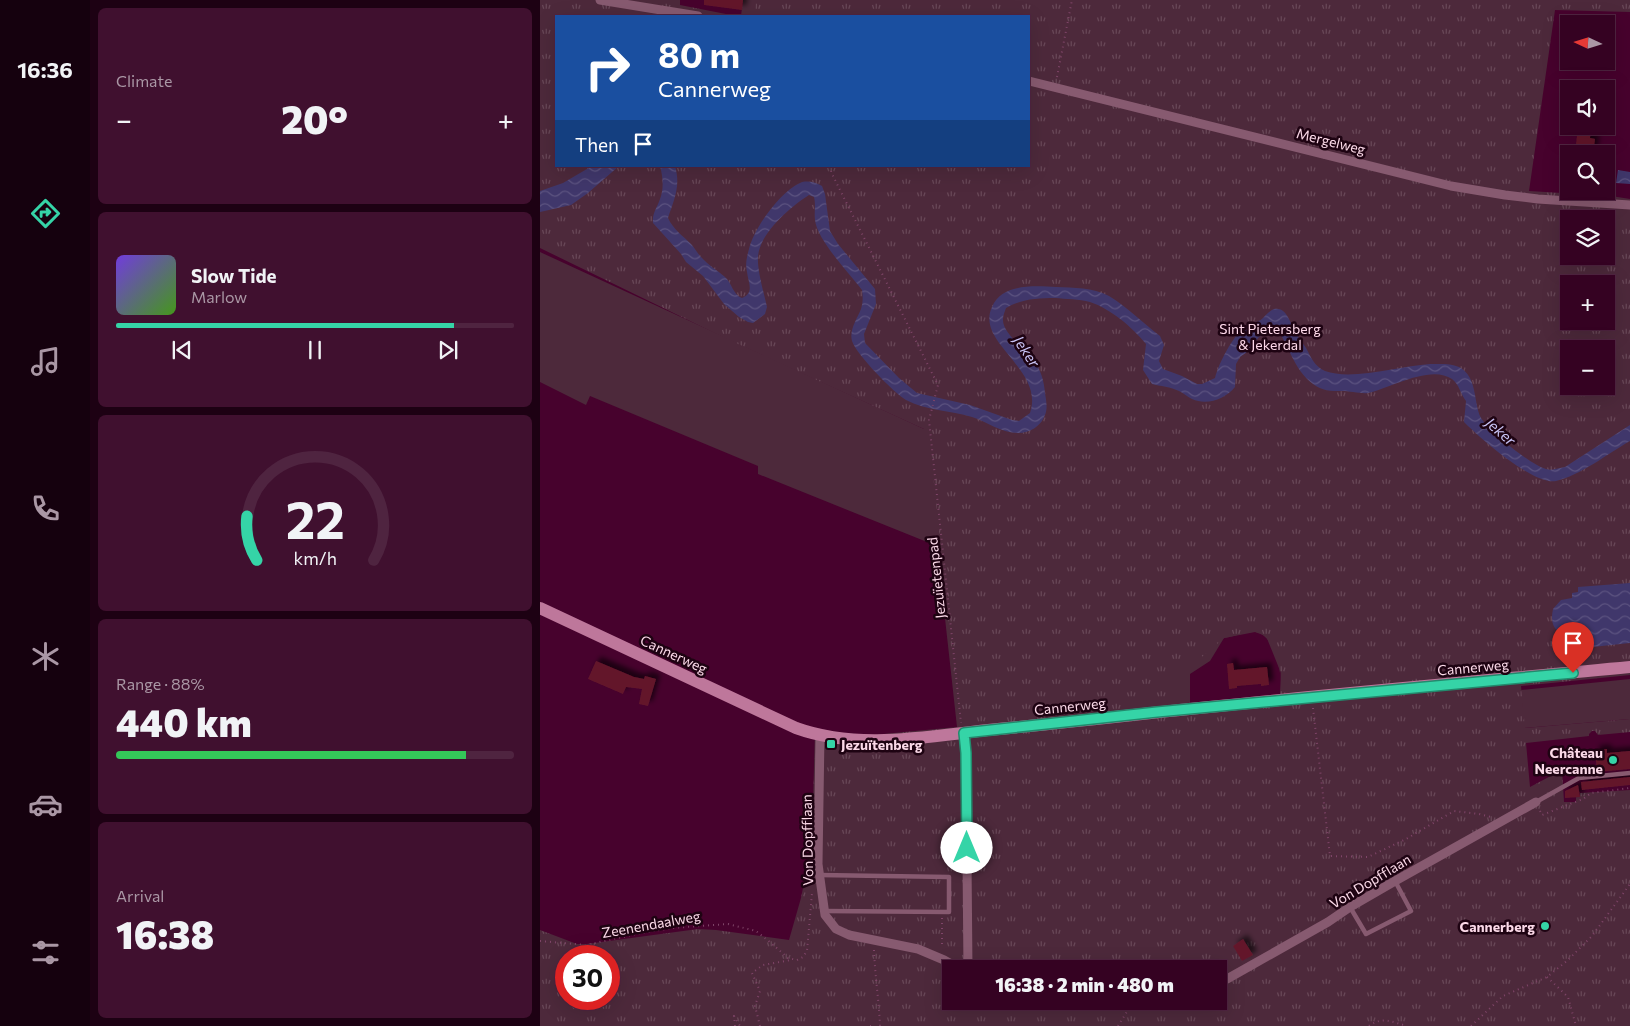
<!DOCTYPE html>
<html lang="en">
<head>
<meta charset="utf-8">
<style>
  :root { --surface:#350222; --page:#40102f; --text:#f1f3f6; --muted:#aa97a5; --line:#4f2440; --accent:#35d4a7 }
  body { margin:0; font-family:Commissioner,sans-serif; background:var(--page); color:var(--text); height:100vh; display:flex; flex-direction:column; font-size:19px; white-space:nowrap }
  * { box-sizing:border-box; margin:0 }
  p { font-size:16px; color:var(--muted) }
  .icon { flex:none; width:28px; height:28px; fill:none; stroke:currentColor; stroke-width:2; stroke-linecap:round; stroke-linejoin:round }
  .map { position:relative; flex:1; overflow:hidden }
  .drawer { display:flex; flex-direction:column; gap:8px; padding:8px; background:#1d0113; width:450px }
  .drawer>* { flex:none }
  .top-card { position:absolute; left:15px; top:15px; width:475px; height:152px; border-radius:0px; box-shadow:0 5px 20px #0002,0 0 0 1px var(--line); background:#1a4fa0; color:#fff; overflow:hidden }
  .needle { width:32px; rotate:274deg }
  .fabs { position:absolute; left:1020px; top:15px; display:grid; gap:10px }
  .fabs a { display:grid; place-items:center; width:55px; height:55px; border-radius:0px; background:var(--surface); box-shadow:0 5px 20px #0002,0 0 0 1px var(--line); font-size:25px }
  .speed { position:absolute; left:15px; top:945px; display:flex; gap:10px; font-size:25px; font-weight:700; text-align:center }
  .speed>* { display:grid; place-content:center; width:65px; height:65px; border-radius:50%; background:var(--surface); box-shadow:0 5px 20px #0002,0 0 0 1px var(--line); line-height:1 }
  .speed .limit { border:8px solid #d22; background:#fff; color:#111 }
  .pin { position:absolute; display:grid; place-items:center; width:42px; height:42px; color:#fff; margin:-51px -21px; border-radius:50% 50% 50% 0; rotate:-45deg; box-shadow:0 0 5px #0007 }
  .pin .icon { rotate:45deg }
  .me { position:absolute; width:55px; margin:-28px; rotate:0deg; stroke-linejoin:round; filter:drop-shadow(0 0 4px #0008) }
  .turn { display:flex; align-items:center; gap:18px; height:105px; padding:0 20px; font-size:22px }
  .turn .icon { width:65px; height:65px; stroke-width:2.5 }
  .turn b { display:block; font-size:35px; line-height:42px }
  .then { display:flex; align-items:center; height:48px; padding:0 20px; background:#0003; gap:10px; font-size:19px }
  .big { font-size:38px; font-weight:800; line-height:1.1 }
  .drawer .tile { flex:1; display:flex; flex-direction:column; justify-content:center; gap:8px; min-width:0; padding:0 18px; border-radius:8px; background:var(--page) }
  .drawer .dial { align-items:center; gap:0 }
  .dial svg { height:130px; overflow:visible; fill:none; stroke:var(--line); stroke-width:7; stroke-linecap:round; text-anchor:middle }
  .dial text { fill:var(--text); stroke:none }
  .song { display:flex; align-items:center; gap:15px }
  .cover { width:60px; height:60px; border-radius:8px; background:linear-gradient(135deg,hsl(260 70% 55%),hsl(100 70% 35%)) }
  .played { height:5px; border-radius:2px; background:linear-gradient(90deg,var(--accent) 85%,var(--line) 85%) }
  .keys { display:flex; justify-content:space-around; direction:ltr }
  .heat { display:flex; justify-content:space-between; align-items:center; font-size:28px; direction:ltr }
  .charge { height:8px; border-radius:4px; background:linear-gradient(90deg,#34c759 88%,var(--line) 0) }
  .trip { position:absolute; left:402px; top:960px; width:285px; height:50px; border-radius:0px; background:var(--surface); box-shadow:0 5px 20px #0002,0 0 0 1px var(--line); font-weight:800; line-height:50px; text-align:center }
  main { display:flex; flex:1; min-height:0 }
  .tab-bar { display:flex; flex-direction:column; width:90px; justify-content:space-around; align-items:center; background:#15010e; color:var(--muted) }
  .tab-bar .icon { width:35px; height:35px }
  .tab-bar .on { color:var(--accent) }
  .tab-bar b { font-size:22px; color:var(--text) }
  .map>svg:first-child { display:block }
</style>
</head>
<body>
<main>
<nav class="tab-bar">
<b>16:36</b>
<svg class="icon on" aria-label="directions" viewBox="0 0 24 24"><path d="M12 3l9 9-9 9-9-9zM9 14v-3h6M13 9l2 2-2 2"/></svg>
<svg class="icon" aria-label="music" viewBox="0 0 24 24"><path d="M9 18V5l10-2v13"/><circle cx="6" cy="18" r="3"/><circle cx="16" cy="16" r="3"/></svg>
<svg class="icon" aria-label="phone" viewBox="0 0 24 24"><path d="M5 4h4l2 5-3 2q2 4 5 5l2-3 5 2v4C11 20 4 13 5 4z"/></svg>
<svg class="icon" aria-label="climate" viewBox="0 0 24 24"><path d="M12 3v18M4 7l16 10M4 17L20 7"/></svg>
<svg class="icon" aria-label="car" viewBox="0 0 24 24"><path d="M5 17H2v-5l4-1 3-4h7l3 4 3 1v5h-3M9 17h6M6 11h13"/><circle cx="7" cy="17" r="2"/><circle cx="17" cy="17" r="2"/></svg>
<svg class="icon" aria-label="filters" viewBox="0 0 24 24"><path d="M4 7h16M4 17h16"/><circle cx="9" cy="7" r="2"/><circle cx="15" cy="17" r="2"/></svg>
</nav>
<section class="drawer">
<div class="tile"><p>Climate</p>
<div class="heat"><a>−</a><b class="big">20°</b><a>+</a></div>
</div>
<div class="tile">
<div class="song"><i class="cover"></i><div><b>Slow Tide</b><p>Marlow</p></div></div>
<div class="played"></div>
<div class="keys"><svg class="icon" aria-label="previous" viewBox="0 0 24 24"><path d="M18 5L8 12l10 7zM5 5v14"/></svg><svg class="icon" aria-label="pause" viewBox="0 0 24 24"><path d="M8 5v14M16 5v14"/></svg><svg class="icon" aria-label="next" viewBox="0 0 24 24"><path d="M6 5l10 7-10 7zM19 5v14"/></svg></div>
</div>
<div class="tile dial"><svg viewBox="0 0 100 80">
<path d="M14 69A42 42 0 1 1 86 69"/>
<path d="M14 69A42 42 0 0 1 8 42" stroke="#35d4a7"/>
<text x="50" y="56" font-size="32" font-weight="700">22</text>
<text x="50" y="72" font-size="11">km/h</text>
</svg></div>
<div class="tile"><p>Range · 88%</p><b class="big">440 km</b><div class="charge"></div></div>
<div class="tile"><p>Arrival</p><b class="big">16:38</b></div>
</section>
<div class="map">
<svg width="1090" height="1026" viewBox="0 0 1090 1026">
  <defs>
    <pattern id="park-tufts" width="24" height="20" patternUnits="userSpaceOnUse" patternTransform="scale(1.25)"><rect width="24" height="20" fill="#4d293b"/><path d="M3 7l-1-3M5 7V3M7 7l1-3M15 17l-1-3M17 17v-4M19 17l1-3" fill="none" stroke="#684757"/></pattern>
    <pattern id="water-waves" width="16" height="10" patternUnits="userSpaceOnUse" patternTransform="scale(1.25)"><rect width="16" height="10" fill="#40376b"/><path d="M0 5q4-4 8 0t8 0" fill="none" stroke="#5c5380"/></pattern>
    <filter id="shadow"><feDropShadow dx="4.5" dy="-4.5" stdDeviation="2.5" flood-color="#0009"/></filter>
  </defs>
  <rect width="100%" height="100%" fill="#47022d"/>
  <path fill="#4d293b" d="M203,0H268L264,16H201Z
    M0,252L384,429L700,357L743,694C741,677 737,635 715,632C708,631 692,637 684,638L670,661L650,674V703L417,727L397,546L218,474V466L50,396L46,405L0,382Z
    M1090,679V719L984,728L981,690Z"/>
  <path fill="url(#park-tufts)" fill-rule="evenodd" d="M0,0H140V5L196,16H16V166H489V16H215L216,0H1090V12L1015,10L989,191L1071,196L1090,199V675L981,686L985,728L1090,719V732L1058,735L1055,731H1052L1049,734V736L986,743L990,787L1022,770L1024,802H1036V797H1040V793L1090,790V1026H0V930L37,944H47L158,929L176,930L249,940L261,898L272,843L275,728L302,733L333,735L417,727V724L419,723L389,436L385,434L384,429L185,338L0,248ZM1029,219H1066V256H1029ZM1029,284H1066V321H1029ZM1029,349H1066V386H1029ZM715,632L726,636L741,673L740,694L575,711L631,695L627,665L656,662L684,638ZM26,956H69V999H26ZM411,969H679V1001H411Z"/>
  <path fill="url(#water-waves)" d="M52,166H79L48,193L31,205L0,212V191L23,183Z
    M120,166H135C141,186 134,200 128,218C133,229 143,236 151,244C155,248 157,253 161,257C168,265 177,270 185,277C192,283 193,295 202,298C215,293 208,282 207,272C205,264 207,256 209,249C214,228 240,192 260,183C266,180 276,182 282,186L285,194L290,231L298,244L335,289L336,304L324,334L325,343L359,378L377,393L430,405L472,420L479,421L490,413C505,369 435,343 452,307C462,283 495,286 516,287C534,288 552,287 569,296C587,307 603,323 620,336L624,345L619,361L623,369L642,376L657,384H662L675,378C679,363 692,337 705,327C710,324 714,323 719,321C724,318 728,311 734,309C747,306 751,325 755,332C758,338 763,343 766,348C771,357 774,366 785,371C812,381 859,366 890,364C900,364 910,363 919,367C938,377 933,402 941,418C949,431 992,466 1006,469C1013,471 1018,468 1025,467L1090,425V441C1069,453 1039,476 1016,481C993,485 940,438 924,422L926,401C921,395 919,384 912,379C891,364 850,388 828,393C822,394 809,391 802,391C791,391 782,391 773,384C753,369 750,346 736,328L719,337L707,352L700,357L696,364L695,387C685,399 667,406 652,399C648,397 643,393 639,391C631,387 620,386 612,384L603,370L606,344C592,327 571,309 550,302C539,299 526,299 515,298C497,298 482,299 466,308C465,311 463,315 463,319C462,334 487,349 494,361C501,370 504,381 505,393C506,400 508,408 505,415C501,426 490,433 478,433C462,433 447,422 432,417C410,410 386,411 366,400C354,393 316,354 312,341C309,330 317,319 321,309C323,303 323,297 322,290C310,274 277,240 275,220C274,212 276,205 274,197L269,195C250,207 219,234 218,257C217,270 224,293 227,307L225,314L213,323L208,322L199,317L184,304L163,276L146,262L141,254L113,223C112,213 117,208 120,199C124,189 123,177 120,166Z
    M1078,170L1090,172V184L1076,183Z
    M1090,583V643L1043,648V641L1036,642V636C1017,635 1009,628 1013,609L1021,600L1032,598V593L1038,592V587Z"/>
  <path fill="#63182c" filter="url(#shadow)" d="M164,0H203L202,10L164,5Z
    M1038,126H1051L1050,138L1055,139L1053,154H1035Z
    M56,661L94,677L104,679L105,676L116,679L108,706L99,704L102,689L86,687L83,694L48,679Z
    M693,663L694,670L727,667L729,685L721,686V684L697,686V688L689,689L687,664Z
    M1067,749V753L1090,751V769L1057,772L1055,750Z
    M1090,777V785L1042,790L1041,782Z
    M1038,785L1040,797L1025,798V791Z
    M703,939L713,955L702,961L693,946Z"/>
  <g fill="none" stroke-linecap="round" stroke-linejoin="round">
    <path stroke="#7f4568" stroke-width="2" stroke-dasharray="1 4" stroke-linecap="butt" d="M517,77L532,0
      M292,166L291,172L398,385L389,420L421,723
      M773,708L790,856L828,857L866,839L914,811L939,814L951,817
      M1000,811L1002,815L1043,799L1051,793L1090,788
      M402,918V948
      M0,941L46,945L96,934L132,928L188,924L216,931L231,943L248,958L257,960L263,957L267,951L272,893
      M334,950C335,976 339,1001 340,1026
      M1007,977L1028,997L1036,1026
      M195,1026L194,1016L200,1026
      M220,1026L215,1006L220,991L212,973L223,965L251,960
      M330,1026H335
      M578,1026L588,1010L628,1001
      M829,1026C842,1016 852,1022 867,1026
      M931,1026L963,996L1007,977L1028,960L1052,936L1090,884"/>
    <path stroke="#875a70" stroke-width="4.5" d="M996,802L1039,778L1090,773
      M279,875L409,877V912L284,911
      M810,907L826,934L871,911L855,881"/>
    <path stroke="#875a70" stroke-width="9" d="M60,0L158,16
      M489,81L911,186L965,195L998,199L1090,205
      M424,733L426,753L428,969
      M280,735L278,864L285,915L296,929L309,935L378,949L404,960L420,969
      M679,983L687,979L788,922L810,907L855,881L996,802
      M469,1001L499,1003L517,1001"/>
    <path stroke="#be779b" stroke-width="12" d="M0,608L256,728C317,750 384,737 448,730C502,725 557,719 611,713C771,696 930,682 1090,667"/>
  </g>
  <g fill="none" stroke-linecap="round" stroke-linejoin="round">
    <defs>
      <path id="route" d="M427,848L426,753L424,733L617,712L1033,673"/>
    </defs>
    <use href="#route" stroke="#228a6d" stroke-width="12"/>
    <use href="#route" stroke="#35d4a7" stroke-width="9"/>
  </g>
  <g fill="#35d4a7" stroke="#1e0312" stroke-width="2">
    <rect x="286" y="739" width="10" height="10" rx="2.5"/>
    <circle cx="1073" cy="760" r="5"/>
    <circle cx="1005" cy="926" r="5"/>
  </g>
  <g text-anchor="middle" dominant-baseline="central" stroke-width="5" stroke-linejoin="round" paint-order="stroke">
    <g font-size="14" fill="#fbd9e8" stroke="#1e0312">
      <text transform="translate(791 141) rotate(14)">Mergelweg</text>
      <text transform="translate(396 578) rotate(-96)">Jezuïetenpad</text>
      <text transform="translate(134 654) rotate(25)">Cannerweg</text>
      <text transform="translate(933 667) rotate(-5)">Cannerweg</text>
      <text transform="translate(530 706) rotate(-6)">Cannerweg</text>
      <text transform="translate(267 840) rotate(-91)">Von Dopfflaan</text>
      <text transform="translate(830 881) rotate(-31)">Von Dopfflaan</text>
      <text transform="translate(111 924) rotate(-10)">Zeenendaalweg</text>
    </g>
    <g font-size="14" fill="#fdd8e9" stroke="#1e0312">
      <text x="730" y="328">Sint Pietersberg<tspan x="730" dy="16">&amp; Jekerdal</tspan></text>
    </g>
    <g font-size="14" font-weight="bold" fill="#fbd9e8" stroke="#1e0312" text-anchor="end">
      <text x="301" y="744" text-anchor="start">Jezuïtenberg</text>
      <text x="1063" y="752">Château<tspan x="1063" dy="16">Neercanne</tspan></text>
      <text x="995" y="926">Cannerberg</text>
    </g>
    <g font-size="15" font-style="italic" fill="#c9c4f6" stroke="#1e0312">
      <text transform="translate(487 351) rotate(56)">Jeker</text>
      <text transform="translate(961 431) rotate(41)">Jeker</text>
    </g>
  </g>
</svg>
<div class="fabs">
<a><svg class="needle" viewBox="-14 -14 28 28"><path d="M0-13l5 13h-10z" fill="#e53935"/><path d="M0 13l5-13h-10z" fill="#aa97a5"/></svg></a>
<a><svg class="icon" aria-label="sound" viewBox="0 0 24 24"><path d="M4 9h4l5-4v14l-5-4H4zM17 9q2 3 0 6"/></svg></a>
<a><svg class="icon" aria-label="search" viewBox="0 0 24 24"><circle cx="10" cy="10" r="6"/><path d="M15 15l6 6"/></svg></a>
<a><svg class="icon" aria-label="layers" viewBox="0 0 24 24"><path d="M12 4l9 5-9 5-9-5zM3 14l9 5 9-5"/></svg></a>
<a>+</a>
<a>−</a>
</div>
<div class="speed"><div class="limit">30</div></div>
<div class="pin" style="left:1033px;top:673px;background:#d93025"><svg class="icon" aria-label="arrive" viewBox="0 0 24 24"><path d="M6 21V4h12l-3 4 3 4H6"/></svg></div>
<svg class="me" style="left:427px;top:848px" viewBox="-20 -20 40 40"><circle r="19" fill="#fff"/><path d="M0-13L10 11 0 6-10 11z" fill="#35d4a7"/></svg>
<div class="trip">16:38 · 2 min · 480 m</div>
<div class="top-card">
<div class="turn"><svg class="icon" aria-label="right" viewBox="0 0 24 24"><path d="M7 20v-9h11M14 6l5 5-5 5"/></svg><div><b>80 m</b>Cannerweg</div></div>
<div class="then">Then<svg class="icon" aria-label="arrive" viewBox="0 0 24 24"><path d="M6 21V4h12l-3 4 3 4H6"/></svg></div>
</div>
</div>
</main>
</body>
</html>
